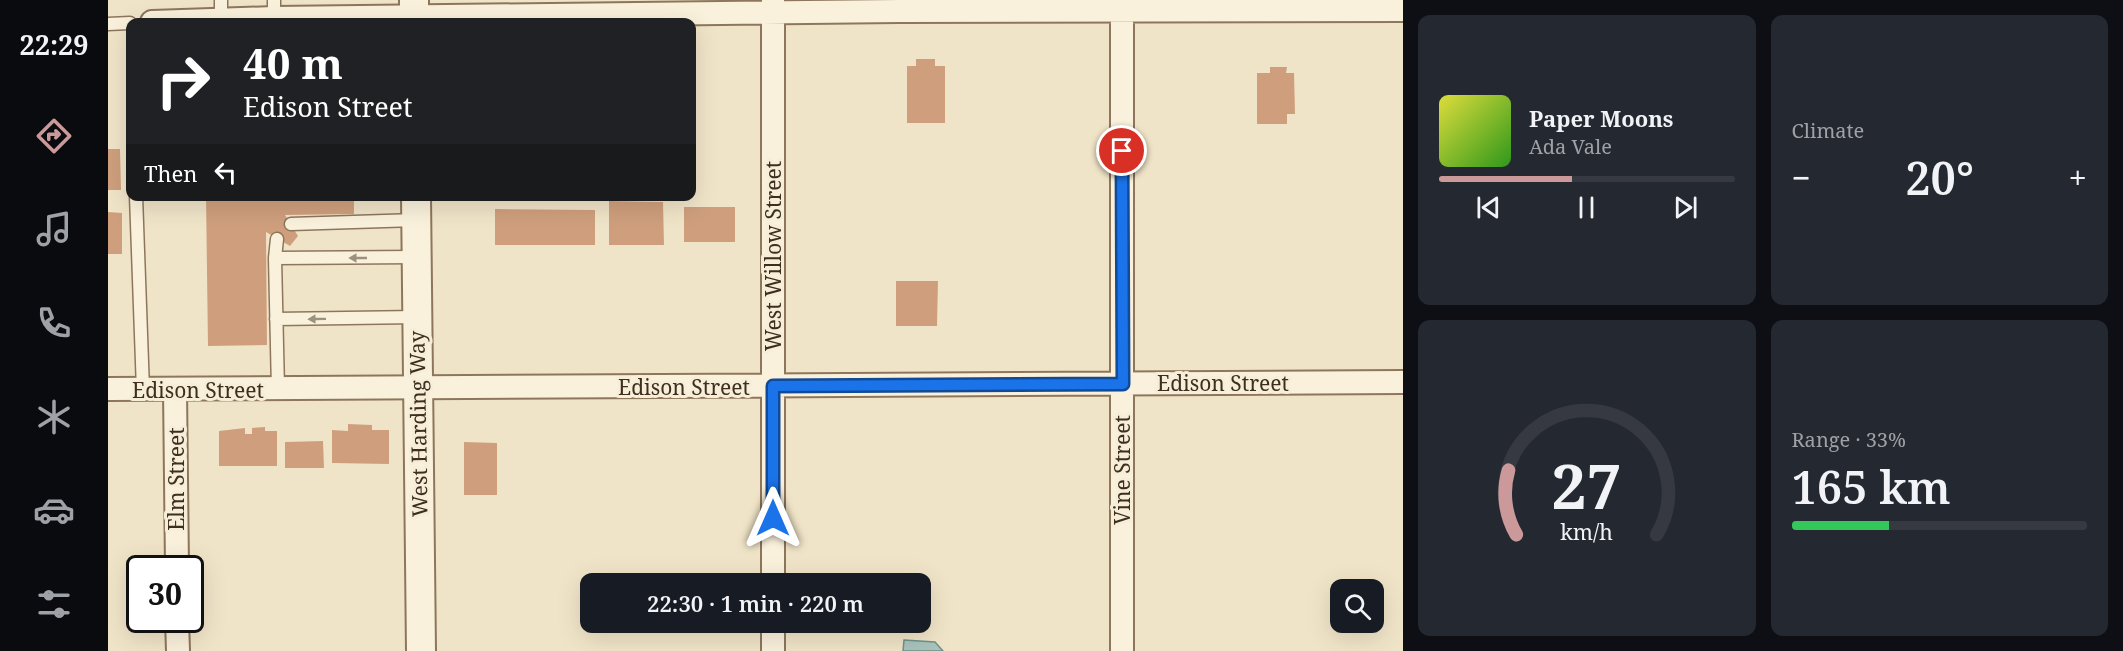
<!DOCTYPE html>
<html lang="en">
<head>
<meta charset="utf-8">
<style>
  :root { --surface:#171b24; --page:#242831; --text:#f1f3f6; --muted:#9ea1a6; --line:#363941; --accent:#cc999b }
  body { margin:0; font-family:"Noto Serif",serif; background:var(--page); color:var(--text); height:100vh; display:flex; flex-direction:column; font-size:22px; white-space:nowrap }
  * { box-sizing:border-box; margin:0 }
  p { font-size:20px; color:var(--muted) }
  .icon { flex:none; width:33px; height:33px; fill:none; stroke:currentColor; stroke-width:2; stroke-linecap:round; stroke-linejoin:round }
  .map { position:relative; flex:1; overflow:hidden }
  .drawer { display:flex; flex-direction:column; gap:15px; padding:15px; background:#0d0f14; width:720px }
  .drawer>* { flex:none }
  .top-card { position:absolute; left:18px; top:18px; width:570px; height:183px; border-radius:12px; box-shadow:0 6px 24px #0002; background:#202124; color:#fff; overflow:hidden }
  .buttons { position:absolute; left:1222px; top:579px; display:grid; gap:12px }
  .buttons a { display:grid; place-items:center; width:54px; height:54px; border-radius:12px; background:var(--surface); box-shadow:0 6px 24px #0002; font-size:30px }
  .speed { position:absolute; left:18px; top:555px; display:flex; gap:12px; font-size:30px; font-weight:700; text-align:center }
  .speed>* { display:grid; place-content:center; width:78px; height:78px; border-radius:50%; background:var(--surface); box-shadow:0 6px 24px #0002; line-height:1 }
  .speed .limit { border:3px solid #111; border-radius:9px; background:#fff; color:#111 }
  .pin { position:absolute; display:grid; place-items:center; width:51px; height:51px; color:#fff; margin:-26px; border:3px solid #fff; border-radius:50%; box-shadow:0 2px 6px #0007 }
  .me { position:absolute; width:66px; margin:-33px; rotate:0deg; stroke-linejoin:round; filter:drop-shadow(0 0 4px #0008) }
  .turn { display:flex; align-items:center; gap:21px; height:126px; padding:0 18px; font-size:27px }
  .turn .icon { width:78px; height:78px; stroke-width:2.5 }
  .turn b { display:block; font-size:42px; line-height:51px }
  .then { display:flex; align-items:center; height:57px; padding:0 18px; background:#0003; gap:12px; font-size:22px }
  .big { font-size:45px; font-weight:600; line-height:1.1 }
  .drawer .widget { flex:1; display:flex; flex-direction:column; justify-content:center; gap:9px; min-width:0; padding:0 21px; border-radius:12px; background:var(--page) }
  .drawer .dial { align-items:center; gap:0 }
  .dial svg { height:156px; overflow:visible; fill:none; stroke:var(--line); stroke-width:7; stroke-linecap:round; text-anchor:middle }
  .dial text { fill:var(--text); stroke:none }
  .song { display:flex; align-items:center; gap:18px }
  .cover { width:72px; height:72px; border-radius:9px; background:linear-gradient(135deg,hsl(60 70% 55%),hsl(110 70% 35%)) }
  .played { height:6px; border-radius:3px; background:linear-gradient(90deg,var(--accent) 45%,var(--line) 45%) }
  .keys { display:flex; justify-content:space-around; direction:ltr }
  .heat { display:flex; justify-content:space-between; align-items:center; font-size:33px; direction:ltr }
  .charge { height:9px; border-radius:4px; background:linear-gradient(90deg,#34c759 33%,var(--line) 0) }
  .drawer .tiles { flex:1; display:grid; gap:15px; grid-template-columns:repeat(2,1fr) }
  .trip { position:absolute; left:472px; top:573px; width:351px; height:60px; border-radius:12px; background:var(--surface); box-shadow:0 6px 24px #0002; font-weight:600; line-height:60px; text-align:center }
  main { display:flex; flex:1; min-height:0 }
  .tab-bar { display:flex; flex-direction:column; width:108px; justify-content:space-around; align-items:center; background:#090b0e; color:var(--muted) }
  .tab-bar .icon { width:42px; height:42px }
  .tab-bar .active { color:var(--accent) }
  .tab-bar b { font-size:27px; color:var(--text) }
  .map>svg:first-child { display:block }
</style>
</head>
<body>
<main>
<nav class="tab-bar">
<b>22:29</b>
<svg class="icon active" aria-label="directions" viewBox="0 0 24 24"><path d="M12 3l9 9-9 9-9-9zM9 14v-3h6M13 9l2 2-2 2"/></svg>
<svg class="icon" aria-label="music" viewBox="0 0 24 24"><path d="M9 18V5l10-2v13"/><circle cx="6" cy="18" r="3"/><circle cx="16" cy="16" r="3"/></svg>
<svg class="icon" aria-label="phone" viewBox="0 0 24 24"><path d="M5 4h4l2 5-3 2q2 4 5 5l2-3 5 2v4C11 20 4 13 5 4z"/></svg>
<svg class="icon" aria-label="climate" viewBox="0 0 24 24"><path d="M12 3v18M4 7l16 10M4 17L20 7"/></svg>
<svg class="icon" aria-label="car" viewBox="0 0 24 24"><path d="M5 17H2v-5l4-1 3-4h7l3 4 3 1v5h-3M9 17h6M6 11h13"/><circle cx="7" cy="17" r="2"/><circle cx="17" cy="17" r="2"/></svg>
<svg class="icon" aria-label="filters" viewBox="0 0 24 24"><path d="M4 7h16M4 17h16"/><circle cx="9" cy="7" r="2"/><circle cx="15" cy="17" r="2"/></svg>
</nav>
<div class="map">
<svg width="1295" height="651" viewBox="0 0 1295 651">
  <rect width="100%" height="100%" fill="#f0e4c8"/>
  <path fill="#a9c4bc" stroke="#6f938a" stroke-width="1.5" d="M796,640L827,642L835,651H795Z"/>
  <path fill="#cf9f7d" d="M808,59H827V66H837V123H799V66H808Z
    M1162,67H1179L1178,73H1186L1187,114H1179V124H1149V73H1162Z
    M0,149H12L13,190H0Z
    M98,196H246V214L177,215L190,236L182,246L158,232L159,345L100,346Z
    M501,201L555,202L556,245H501Z
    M576,207H627V242H576Z
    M387,209L487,210V245H387Z
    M0,212L14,213V254H0Z
    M788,281H830L829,326H788Z
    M240,424L264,425V430H281V464L224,463V430L240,431Z
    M157,427V431H169V466H111V431L137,428V434H144V428Z
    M215,441L216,468H177V442Z
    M356,442L389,443V495H356Z"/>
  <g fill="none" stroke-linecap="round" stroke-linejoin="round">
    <defs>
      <path id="service" d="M113,0V20
        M166,0V18
        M0,24L22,23
        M28,196L35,390
        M183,224L308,220
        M167,258L169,239
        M168,319L309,317
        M170,390L167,258L308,257"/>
      <path id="minor" d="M665,0V584
        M44,22L166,18L791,11L1295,10
        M0,389L1295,382
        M67,390L69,568
        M69,620L70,651
        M665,651V622
        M1014,651V0"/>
      <path id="tertiary" d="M306,0V22
        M308,196L313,651"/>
    </defs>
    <use href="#service" stroke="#8d765c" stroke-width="15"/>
    <use href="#minor" stroke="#8d765c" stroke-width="26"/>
    <use href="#tertiary" stroke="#8d765c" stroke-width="32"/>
    <use href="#service" stroke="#faf1dc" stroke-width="12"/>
    <use href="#minor" stroke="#faf1dc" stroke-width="22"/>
    <use href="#tertiary" stroke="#faf1dc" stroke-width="28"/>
  </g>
  <defs><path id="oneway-solid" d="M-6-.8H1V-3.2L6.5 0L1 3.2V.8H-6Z" transform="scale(1.5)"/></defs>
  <g fill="#9c907e">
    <use href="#oneway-solid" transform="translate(250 258) rotate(180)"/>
    <use href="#oneway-solid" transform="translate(209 319) rotate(179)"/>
  </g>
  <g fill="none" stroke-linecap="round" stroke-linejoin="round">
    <defs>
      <path id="route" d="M665,518V386L1015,384L1014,151"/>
    </defs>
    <use href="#route" stroke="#114b97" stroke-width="15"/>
    <use href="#route" stroke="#1a73e8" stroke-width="10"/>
  </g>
  <g text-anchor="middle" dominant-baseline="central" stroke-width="6" stroke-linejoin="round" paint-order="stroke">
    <g font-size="21" fill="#3d2e20" stroke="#f7eed8">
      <text transform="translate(665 256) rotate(-90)">West Willow Street</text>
      <text x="1115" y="383">Edison Street</text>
      <text x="576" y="387">Edison Street</text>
      <text x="90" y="390">Edison Street</text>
      <text transform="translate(310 424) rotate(-91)">West Harding Way</text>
      <text transform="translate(1014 470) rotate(-90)">Vine Street</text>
      <text transform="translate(68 479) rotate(-90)">Elm Street</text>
    </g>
  </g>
</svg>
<div class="buttons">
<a><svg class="icon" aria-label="search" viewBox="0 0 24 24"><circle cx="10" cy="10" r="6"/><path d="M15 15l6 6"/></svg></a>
</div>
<div class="speed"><div class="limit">30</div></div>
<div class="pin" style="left:1014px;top:151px;background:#d93025"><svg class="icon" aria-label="arrive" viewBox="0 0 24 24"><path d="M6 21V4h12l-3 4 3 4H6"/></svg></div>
<svg class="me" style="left:665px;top:518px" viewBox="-20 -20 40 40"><path d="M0-17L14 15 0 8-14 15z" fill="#1a73e8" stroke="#fff" stroke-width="4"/></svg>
<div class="trip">22:30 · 1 min · 220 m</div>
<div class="top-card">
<div class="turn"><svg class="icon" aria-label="right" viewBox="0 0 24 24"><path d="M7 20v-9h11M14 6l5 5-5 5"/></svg><div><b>40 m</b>Edison Street</div></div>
<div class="then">Then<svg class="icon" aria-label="left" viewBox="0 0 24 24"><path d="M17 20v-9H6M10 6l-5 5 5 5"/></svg></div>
</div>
</div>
<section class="drawer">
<div class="tiles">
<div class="widget">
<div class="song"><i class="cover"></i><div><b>Paper Moons</b><p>Ada Vale</p></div></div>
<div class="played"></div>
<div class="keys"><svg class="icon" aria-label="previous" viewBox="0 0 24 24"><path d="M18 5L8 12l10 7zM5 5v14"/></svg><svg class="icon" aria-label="pause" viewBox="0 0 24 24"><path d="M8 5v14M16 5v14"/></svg><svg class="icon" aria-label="next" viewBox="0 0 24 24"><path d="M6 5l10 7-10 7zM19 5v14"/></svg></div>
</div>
<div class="widget"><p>Climate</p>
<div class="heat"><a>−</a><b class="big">20°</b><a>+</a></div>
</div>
<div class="widget dial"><svg viewBox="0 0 100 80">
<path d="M14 69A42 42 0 1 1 86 69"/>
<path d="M14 69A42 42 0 0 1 10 36" stroke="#cc999b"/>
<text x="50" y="56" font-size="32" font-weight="700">27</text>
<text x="50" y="72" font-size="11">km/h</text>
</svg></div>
<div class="widget"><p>Range · 33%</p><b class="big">165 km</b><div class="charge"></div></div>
</div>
</section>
</main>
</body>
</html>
